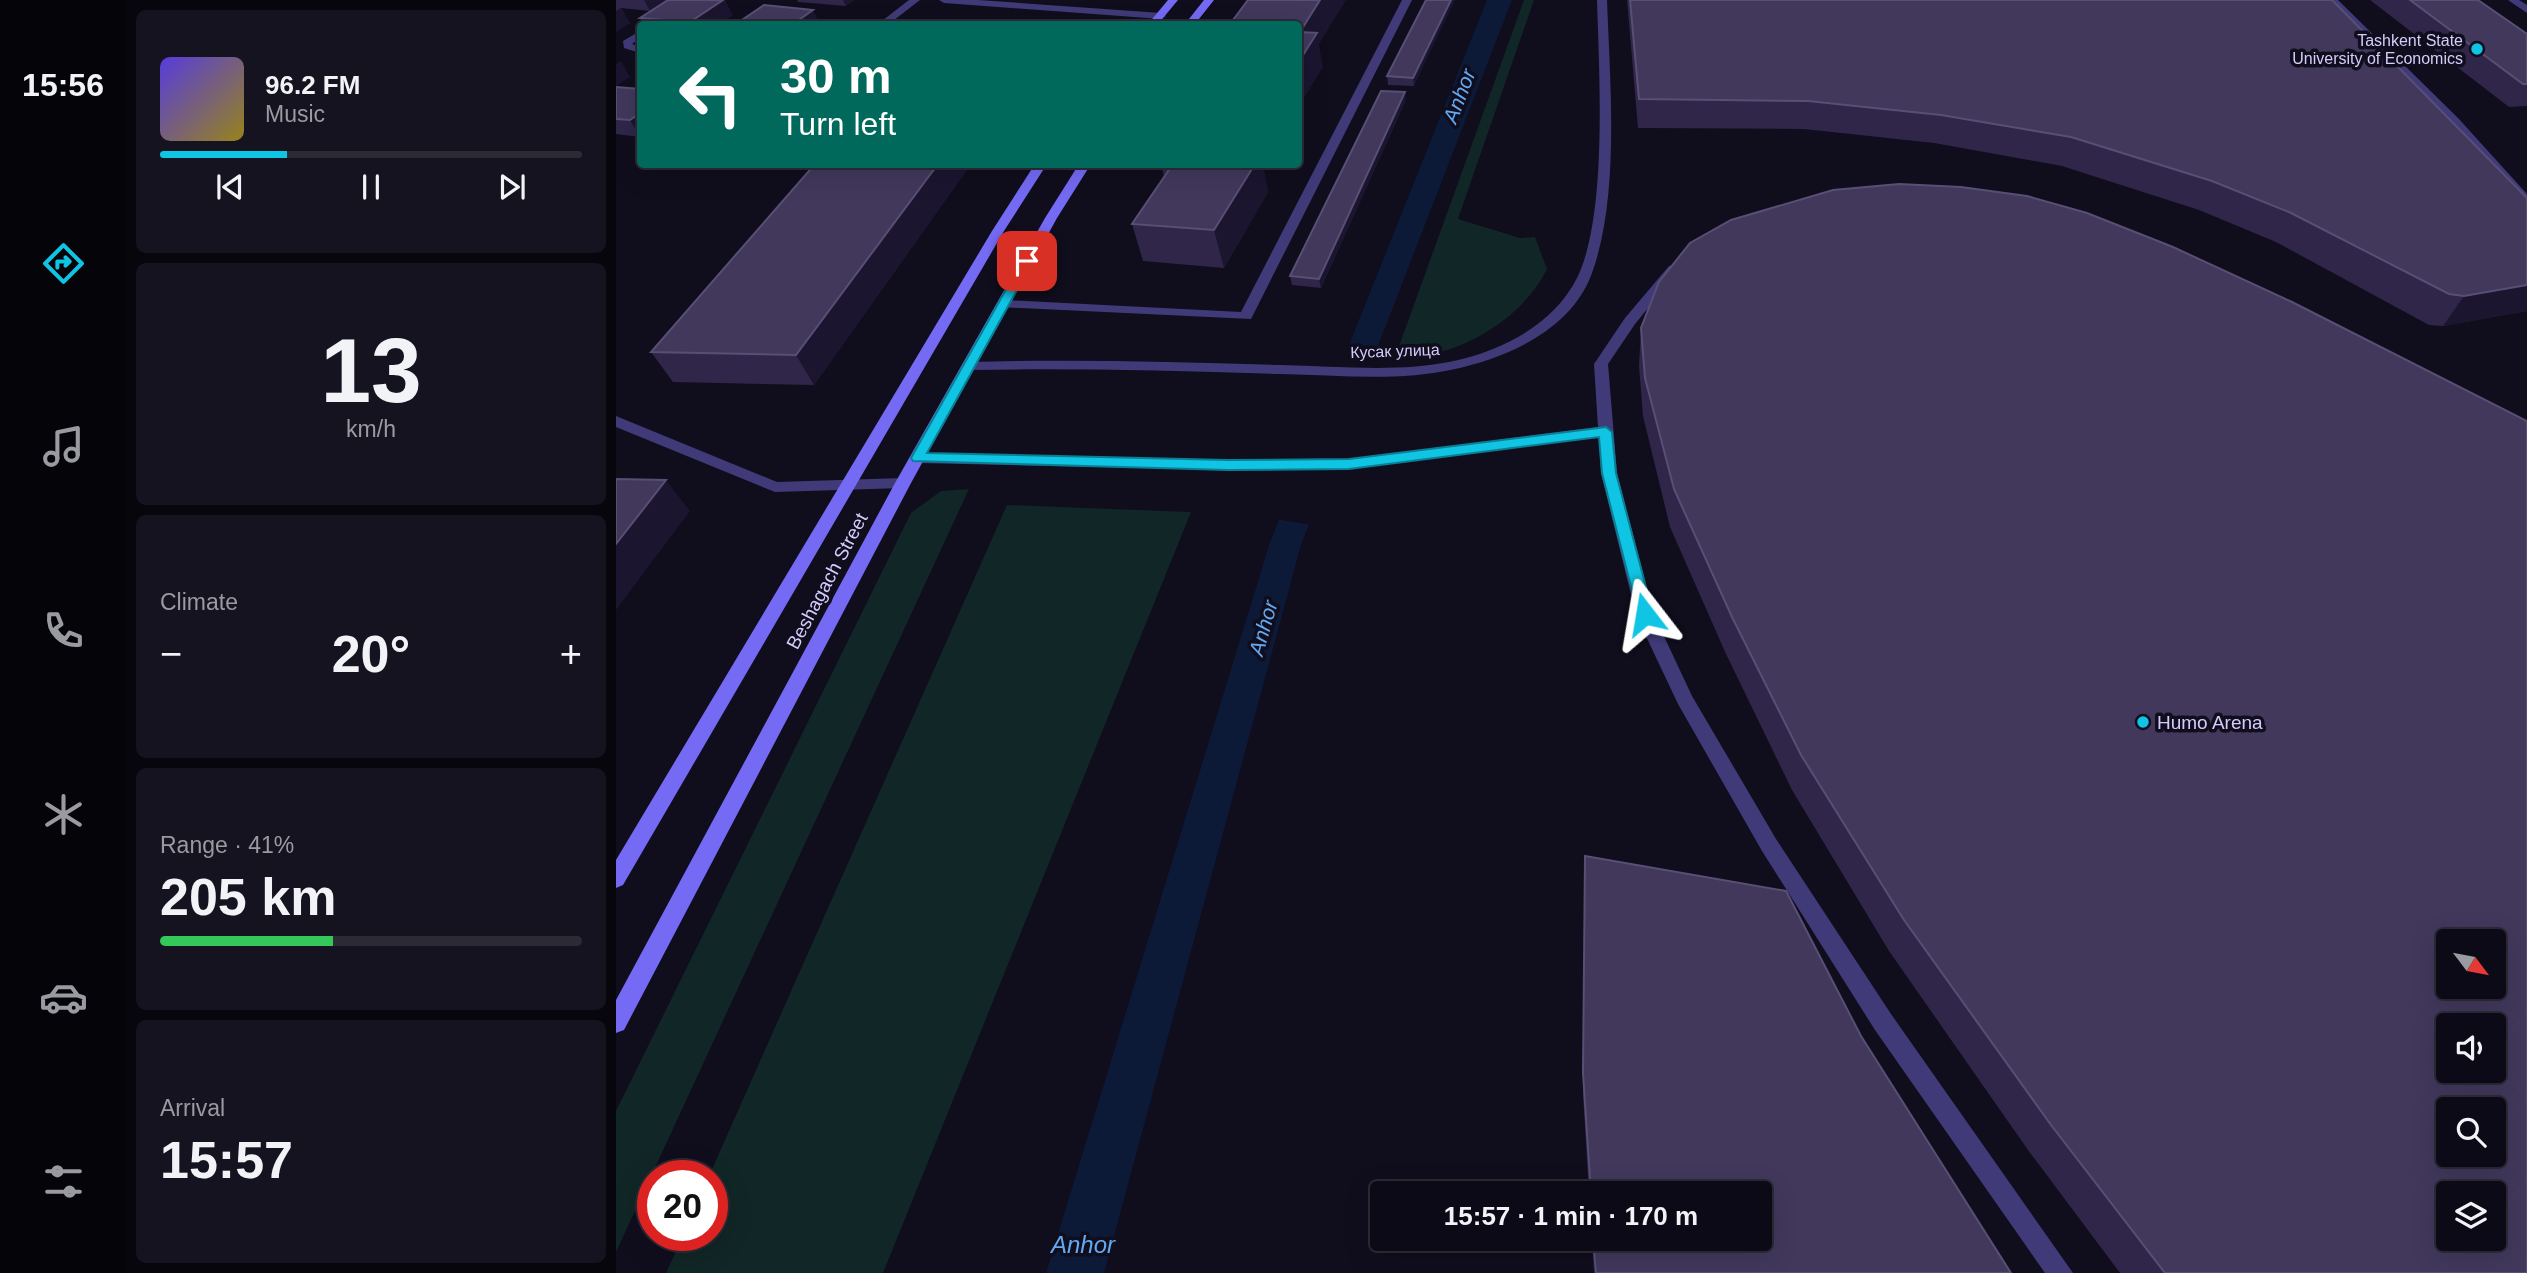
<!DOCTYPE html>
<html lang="en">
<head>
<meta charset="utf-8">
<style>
  :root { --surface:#0c0a16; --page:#15131f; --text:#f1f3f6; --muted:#9a9aa1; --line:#2c2b35; --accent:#10c4e3 }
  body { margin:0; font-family:Arial,sans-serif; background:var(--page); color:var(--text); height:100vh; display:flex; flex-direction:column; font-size:26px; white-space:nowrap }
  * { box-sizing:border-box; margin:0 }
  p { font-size:23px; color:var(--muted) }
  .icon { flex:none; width:38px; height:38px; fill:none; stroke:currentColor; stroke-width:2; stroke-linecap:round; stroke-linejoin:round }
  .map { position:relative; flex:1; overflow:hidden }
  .side { display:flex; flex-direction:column; gap:10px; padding:10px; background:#07060c; width:490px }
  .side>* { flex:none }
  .hud { position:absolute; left:21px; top:21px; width:665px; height:147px; border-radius:7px; box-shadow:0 7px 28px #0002,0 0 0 2px var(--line); background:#00695c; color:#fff; overflow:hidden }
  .needle { width:46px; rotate:122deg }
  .tools { position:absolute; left:1820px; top:929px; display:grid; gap:14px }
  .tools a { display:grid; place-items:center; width:70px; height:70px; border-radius:7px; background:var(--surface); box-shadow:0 7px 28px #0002,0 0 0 2px var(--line); font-size:35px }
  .speed { position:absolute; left:21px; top:1160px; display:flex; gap:14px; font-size:35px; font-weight:700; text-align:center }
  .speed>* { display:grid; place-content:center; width:91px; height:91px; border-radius:50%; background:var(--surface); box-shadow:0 7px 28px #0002,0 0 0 2px var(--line); line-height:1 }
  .speed .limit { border:10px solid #d22; background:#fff; color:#111 }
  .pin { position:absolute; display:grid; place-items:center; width:60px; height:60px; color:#fff; margin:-30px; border-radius:14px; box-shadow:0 4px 10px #0006 }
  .me { position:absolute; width:77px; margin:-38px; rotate:346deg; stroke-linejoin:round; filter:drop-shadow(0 0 5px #0008) }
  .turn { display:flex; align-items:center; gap:24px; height:147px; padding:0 28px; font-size:32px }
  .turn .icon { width:91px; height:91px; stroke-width:2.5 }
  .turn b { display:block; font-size:49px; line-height:60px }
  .big { font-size:52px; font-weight:800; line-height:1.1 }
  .side .tile { flex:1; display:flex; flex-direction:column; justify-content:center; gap:10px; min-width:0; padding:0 24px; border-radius:10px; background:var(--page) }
  .side .dial { align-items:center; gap:0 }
  .dial b { font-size:91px; line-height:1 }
  .song { display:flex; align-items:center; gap:21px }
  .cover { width:84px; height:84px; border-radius:10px; background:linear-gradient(135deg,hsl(250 70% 55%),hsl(50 70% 35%)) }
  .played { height:7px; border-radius:4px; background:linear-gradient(90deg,var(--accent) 30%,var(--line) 30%) }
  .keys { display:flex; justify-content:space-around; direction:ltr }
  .heat { display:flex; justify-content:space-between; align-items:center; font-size:38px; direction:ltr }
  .charge { height:10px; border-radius:5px; background:linear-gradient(90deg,#34c759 41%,var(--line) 0) }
  .trip { position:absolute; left:754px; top:1181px; width:402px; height:70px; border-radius:7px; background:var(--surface); box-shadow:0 7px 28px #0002,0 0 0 2px var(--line); font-weight:800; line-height:70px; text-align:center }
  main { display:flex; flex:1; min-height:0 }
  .menu { display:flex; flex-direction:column; width:126px; justify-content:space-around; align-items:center; background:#050409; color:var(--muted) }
  .menu .icon { width:49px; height:49px }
  .menu .selected { color:var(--accent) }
  .menu b { font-size:32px; color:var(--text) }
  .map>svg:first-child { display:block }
</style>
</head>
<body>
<main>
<nav class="menu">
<b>15:56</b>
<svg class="icon selected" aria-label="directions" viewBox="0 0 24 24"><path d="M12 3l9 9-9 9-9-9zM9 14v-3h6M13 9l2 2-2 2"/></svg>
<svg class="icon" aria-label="music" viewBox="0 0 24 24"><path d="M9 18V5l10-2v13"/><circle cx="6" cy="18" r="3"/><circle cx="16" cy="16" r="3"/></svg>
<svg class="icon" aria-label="phone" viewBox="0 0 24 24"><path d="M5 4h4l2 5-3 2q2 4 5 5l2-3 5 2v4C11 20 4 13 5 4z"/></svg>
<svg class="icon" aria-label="climate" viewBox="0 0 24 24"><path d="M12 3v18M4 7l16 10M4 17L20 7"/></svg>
<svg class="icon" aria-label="car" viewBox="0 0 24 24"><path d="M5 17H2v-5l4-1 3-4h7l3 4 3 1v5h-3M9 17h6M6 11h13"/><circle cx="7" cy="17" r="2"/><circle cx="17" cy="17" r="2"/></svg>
<svg class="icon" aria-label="filters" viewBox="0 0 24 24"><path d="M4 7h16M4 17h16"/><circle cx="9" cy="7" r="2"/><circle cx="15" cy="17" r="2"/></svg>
</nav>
<section class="side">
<div class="tile">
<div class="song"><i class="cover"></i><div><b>96.2 FM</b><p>Music</p></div></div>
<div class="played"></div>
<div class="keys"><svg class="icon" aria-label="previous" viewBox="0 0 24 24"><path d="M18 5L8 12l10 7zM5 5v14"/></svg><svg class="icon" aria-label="pause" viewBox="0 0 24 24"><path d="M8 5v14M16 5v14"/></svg><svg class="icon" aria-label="next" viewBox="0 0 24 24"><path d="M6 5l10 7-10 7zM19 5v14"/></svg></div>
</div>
<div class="tile dial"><b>13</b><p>km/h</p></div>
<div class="tile"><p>Climate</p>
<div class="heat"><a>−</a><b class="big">20°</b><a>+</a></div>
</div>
<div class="tile"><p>Range · 41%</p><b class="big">205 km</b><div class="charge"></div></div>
<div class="tile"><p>Arrival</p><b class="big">15:57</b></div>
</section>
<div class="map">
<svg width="1911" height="1273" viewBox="0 0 1911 1273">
  <rect width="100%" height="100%" fill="#100d1d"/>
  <path fill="#112626" d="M908,0H918L842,219L904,238L919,237L931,269C912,309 864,343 820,353C809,356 793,351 782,349Z
    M353,489L0,1252V1111L295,513L325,491Z
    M391,505L575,512L267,1273H50L67,1236H96V1176H93Z"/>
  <path fill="#0c1937" d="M871,0H896L685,545L488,1273H430L654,542Z"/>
  <path fill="#100d1d" d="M728,345L763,348L697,525L659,519Z"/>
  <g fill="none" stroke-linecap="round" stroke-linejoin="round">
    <path fill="#403b78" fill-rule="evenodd" d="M293,0H304L273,24H262Z
      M323,0H362L545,13L550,16L545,19L328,3Z
      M981,0H991C994,83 1004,195 976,273C956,329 893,357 839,369C782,382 722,375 665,374C561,371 457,368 353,370L346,366L353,362C457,359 561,362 665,365C722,366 782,373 838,361C887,350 938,324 961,278C992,215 983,71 981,0Z
      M1711,0H1722L1842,118L1911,194V205L1907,204L1835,123L1824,122V118L1828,117Z
      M1892,0H1903L1911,5V13Z
      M24,31V38L16,44L24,47V53L8,48L7,41Z
      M1058,265L1064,269L1019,324L992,364L1001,473L1038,615L1076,696L1160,839L1275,1014L1457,1273H1429L1259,1030L1146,851L1062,704L1020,615L985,473L983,437L733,469L612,470L301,463L293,458L301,453L612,460L733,459L982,427L978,364L1009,318L1053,266Z"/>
    <path fill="#403b78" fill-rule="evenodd" d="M786,0H796L635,319L383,307V301L388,300L625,312Z
      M0,416L161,482L287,478L295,483L287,488L159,492L0,427Z"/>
    <path fill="#746af4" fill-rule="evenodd" d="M552,0H562L542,24H532Z
      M588,0H598L579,24H569Z
      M419,164H431L388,231L7,885L0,888V860L376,231Z
      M463,164H475L441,218L295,483L8,1030L0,1033V1000L279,483L429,218Z"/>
  </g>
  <path fill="#2f2649" d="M0,0H50L34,11L5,8L14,23L0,32Z
    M181,0H238L230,6L182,2Z
    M810,0L798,86L772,85L771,76Z
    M1011,0H1716L1911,311L1827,326L1813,325L1660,242L1583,210L1446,166L1318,143L1188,129L1022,128Z
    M1754,0H1862L1911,34V106L1893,107Z
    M117,15L102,24H28L24,18Z
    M0,87L24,89V137L0,134Z
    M790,100L705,288L676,285L674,276Z
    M199,164H355L198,385L57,382L35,352Z
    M545,164H648L647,167L652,192L608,268L527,261L516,224L548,177Z
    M1025,328L1911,1273H1504L1412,1150L1273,951L1176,790L1110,654L1054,527L1027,416L1023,366Z
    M969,856L1245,1036L1395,1273H978L976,1239H1144V1194H973L967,1095Z"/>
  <path fill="#1b1530" d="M28,0H50L34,11Z
    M107,0H109L117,15L102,24H75L74,22Z
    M227,0H238L230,6Z
    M704,0H730L703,44L707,67L682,108L684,32Z
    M835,0H839L798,86L797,78Z
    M5,8L14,23L0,32V11Z
    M197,10L204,24H177Z
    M5,61L14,77L0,86V64Z
    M789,92L790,100L705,288L703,279Z
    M24,113V137L14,120Z
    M322,164H355L198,385L180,355Z
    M627,164H648L647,167L652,192L608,268L598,230Z
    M1911,285V311L1827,326L1848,296Z
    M50,480L74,511L0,610V544Z"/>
  <path fill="#41385c" stroke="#584f75" stroke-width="2" fill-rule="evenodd" d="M52,0H107L74,22L24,18Z
    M632,0H704L684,32L701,33L682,63V24H614Z
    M810,0H835L797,78L771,76Z
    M1014,0H1716L1911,198V285L1848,296L1833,294L1675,213L1596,181L1455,137L1325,115L1192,101L1023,99Z
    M1794,0H1862L1911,34V84H1907Z
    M148,5L197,10L177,24H120Z
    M0,87L24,89V113L14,120L0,119Z
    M765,91L789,92L703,279L674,276Z
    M199,164H322L180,355L35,352Z
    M557,164H639L598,230L516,224Z
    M1283,184L1345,187L1411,196L1471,213L1557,247L1676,302L1911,421V1273H1549L1435,1125L1288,920L1185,755L1116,617L1058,489L1029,378L1025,328L1043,282L1074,243L1115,220L1217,190ZM1832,942H1878V987H1832ZM1832,1026H1878V1071H1832ZM1832,1110H1878V1155H1832ZM1832,1194H1878V1239H1832Z
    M0,479L50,480L0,544Z
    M969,856L1170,891L1245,1036L1395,1273H980L977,1239H1144V1194H975L967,1073Z"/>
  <path fill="#10c4e3" stroke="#0a7f94" stroke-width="2" d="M411,257L417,261L311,453L612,460L733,459L990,427L996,432L1000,473L1037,614L1035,619L1029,620L1022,614L986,473L983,437L733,469L612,470L297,461L295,458L406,261Z"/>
  <g fill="#10c4e3" stroke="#100d1d" stroke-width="2.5">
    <circle cx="1861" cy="49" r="7"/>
    <circle cx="1527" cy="722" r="7"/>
  </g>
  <g text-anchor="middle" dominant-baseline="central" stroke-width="7" stroke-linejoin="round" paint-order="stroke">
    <g font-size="16" fill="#d4ccfb" stroke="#100d1d" text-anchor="end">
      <text x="1847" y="40">Tashkent State<tspan x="1847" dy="18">University of Economics</tspan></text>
    </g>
    <g font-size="16" fill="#d4ccfb" stroke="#100d1d">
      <text transform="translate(779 351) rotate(-2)">Кусак улица</text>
    </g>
    <g font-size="19" fill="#d4ccfb" stroke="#100d1d">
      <text transform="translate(211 581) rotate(-62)">Beshagach Street</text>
    </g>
    <g font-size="19" fill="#d4ccfb" stroke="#100d1d" text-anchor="start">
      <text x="1541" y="722">Humo Arena</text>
    </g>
    <g font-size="21" font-style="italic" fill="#62a9f4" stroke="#100d1d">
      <text transform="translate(843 96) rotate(-69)">Anhor</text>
      <text transform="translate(647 628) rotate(-74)">Anhor</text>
    </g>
    <g font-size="24" font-style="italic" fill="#62a9f4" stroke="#100d1d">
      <text x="467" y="1244">Anhor</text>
    </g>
  </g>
</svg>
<div class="tools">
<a><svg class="needle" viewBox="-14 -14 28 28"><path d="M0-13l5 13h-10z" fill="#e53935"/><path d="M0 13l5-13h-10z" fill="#9a9aa1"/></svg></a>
<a><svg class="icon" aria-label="sound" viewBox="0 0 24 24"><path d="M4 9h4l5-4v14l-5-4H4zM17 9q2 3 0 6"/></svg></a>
<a><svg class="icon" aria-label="search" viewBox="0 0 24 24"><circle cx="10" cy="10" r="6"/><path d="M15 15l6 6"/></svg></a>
<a><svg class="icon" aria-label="layers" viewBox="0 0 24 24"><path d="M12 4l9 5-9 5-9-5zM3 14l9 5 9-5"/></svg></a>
</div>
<div class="speed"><div class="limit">20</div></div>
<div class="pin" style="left:411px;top:261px;background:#d93025"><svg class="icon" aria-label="arrive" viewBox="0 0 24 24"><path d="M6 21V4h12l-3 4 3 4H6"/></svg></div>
<svg class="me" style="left:1029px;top:614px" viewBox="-20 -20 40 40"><path d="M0-17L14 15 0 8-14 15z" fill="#10c4e3" stroke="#fff" stroke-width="4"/></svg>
<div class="trip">15:57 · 1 min · 170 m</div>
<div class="hud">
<div class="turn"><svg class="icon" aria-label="left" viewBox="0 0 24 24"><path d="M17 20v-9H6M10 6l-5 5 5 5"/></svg><div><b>30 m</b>Turn left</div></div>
</div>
</div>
</main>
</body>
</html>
